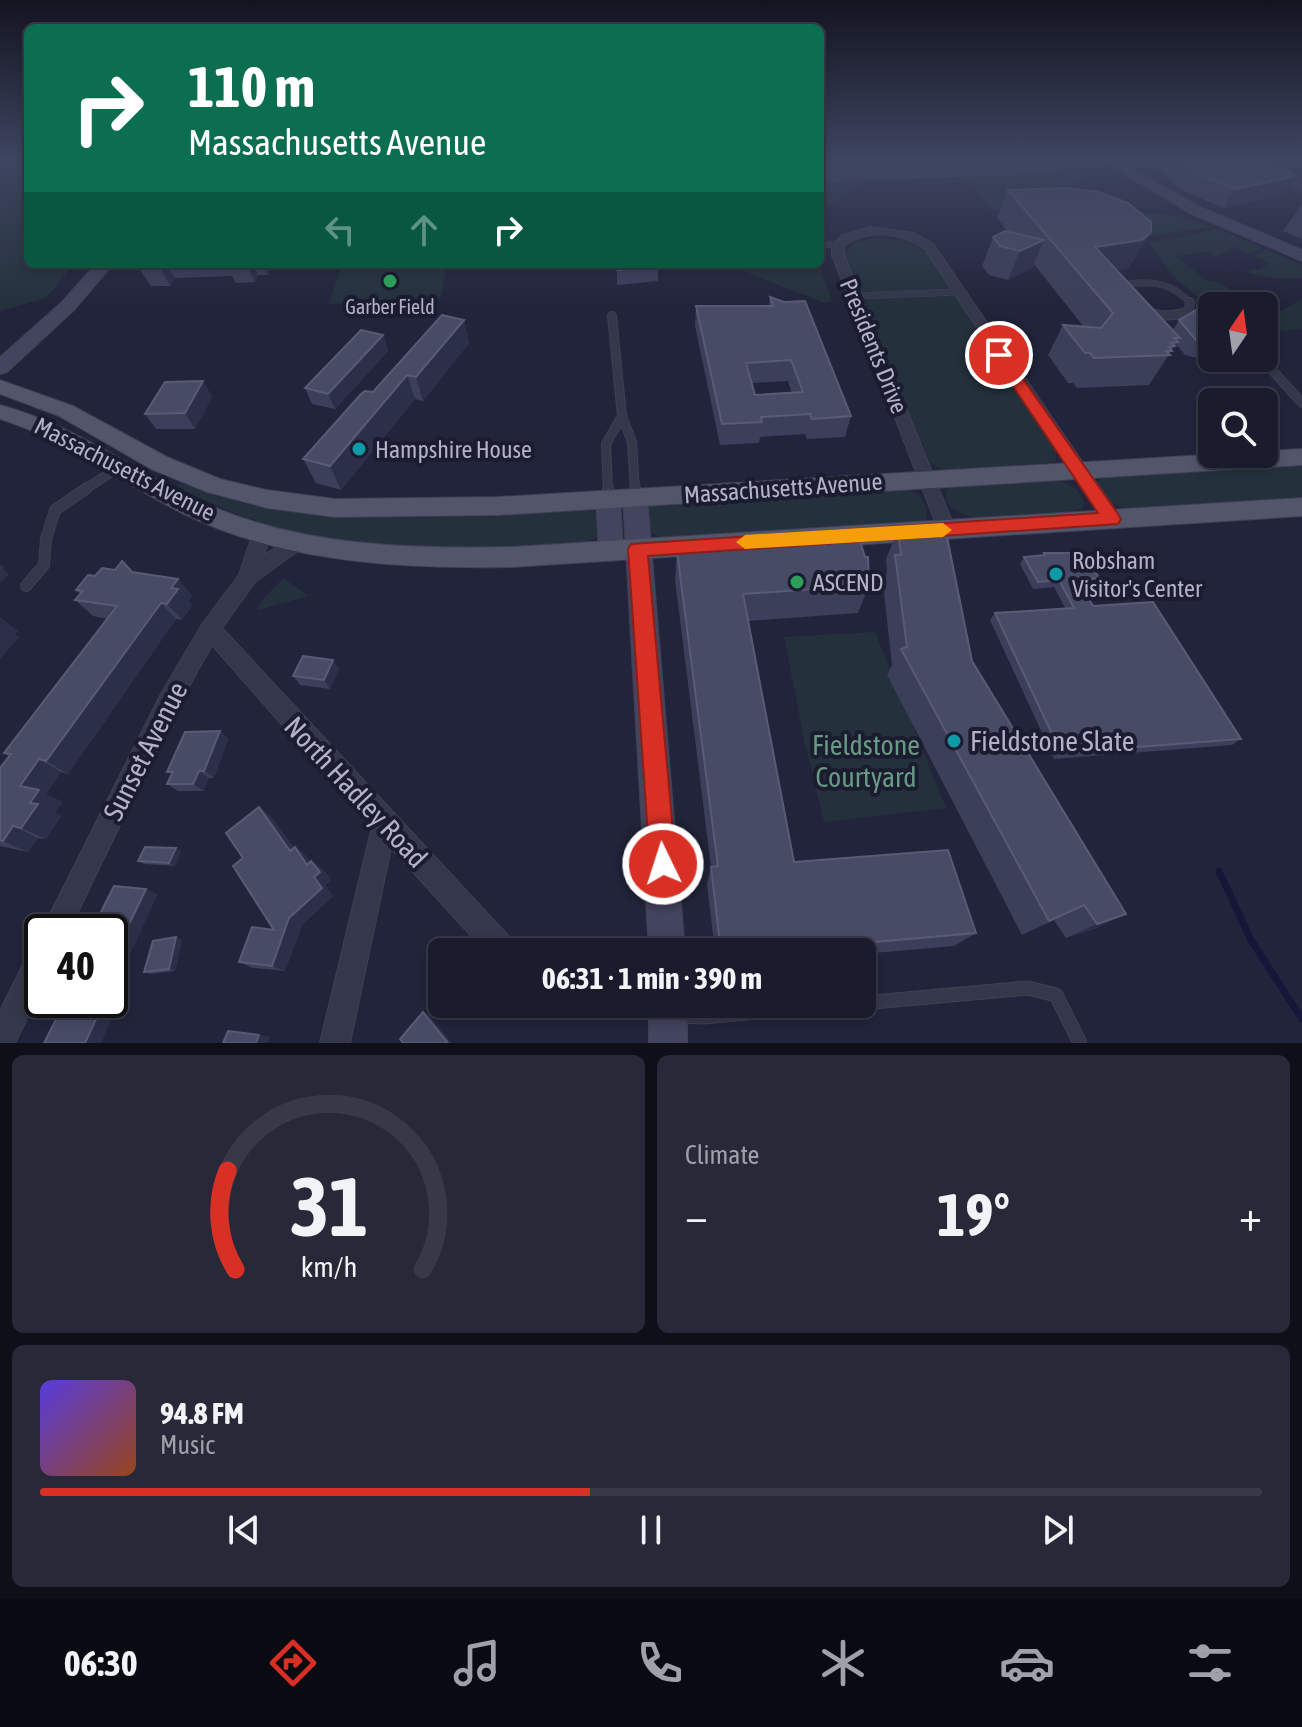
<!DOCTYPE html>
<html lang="en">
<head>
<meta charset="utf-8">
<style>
  :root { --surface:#1a1b2c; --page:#272838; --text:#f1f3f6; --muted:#9fa1a9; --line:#383948; --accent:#d93025 }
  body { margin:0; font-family:"Asap Condensed",sans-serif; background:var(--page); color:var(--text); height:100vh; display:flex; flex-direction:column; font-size:30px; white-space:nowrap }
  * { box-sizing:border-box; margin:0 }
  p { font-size:26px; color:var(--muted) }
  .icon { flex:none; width:44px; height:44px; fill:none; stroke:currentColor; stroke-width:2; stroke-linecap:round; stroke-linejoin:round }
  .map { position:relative; height:1043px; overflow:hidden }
  .panel { display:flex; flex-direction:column; gap:12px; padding:12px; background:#0e0f18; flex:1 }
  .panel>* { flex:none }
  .hud { position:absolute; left:24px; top:24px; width:800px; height:244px; border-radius:12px; box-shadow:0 4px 12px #0003,0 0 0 2px var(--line); background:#0b6e4f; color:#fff; overflow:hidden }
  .needle { width:52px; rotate:13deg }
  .tools { position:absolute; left:1198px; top:292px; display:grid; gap:16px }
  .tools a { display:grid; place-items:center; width:80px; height:80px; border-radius:12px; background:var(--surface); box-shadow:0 4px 12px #0003,0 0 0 2px var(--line); font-size:40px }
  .speed { position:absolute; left:24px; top:914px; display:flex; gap:16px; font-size:40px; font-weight:700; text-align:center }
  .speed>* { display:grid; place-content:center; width:104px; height:104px; border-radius:50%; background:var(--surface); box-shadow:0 4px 12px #0003,0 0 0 2px var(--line); line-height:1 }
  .speed .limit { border:4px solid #111; border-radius:12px; background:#fff; color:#111 }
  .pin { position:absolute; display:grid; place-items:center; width:68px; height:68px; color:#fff; margin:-34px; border:4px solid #fff; border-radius:50%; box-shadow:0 2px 8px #0007 }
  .me { position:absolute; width:88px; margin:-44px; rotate:356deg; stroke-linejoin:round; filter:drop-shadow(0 0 6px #0008) }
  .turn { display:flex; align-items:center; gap:28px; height:168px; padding:0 32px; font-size:36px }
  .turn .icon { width:104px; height:104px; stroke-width:2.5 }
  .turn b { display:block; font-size:56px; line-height:68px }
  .lanes { display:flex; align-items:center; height:76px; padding:0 32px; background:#0003; justify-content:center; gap:40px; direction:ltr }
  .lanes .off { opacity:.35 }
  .big { font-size:60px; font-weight:700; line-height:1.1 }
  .panel .card { flex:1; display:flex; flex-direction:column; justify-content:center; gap:12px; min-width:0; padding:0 28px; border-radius:12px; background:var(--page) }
  .panel .dial { align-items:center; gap:0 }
  .dial svg { height:208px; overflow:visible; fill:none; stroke:var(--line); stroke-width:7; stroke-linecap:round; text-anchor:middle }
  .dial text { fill:var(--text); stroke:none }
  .song { display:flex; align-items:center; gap:24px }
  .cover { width:96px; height:96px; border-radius:12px; background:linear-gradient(135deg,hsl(250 70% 55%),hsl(20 70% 35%)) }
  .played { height:8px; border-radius:4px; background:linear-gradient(90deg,var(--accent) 45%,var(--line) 45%) }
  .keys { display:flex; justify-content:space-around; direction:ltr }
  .heat { display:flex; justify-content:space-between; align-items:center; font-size:44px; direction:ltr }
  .panel .tiles { flex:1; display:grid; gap:12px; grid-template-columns:1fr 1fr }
  .card:last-child { grid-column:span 2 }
  .trip { position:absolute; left:428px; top:938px; width:448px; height:80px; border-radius:12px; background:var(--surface); box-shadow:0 4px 12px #0003,0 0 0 2px var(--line); font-weight:700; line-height:80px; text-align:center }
  .dock { display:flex; height:128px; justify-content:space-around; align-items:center; background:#0a0b12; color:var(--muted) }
  .dock .icon { width:56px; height:56px }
  .dock .selected { color:var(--accent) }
  .dock b { font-size:36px; color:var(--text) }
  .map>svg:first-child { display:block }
</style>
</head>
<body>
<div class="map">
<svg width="1302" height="1043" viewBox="0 0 1302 1043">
  <rect width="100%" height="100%" fill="#22243b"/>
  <path fill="#24313c" d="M0,159H28V264H74L46,298L0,311Z
    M1078,173L1083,178C1060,198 1023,209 992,210L969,180L957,177Z
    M866,180L820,213V182Z
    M1128,210L1181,217L1210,227L1146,237Z
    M1218,229L1262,248L1249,254L1233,247L1216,257L1222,262L1207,252L1176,256L1208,282L1216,281L1260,306L1210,308L1173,276L1149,243Z
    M879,237L905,241L927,253L1056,452V462L946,471L930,463L845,258V253L854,243Z
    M1265,249L1302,265V278C1274,282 1250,274 1225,263L1247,272L1254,268L1259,270L1269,263L1253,256Z
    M343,264H447L441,298L328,304Z
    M767,264H819L832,301L825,303L738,269Z
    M1302,299V329L1284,331L1264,325V308L1275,314Z
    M1302,464V499L1129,510L1110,503L1098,484L1100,478L1105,476Z
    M1058,480L1074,487L1085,502L1082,508L1070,513C1038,515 962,531 945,500L947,489L957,485Z
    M182,483C281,525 387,519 491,513C523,511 557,505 589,508L598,514L597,537L584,544C465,549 339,557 225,509C209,502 190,496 176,485Z
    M898,488L918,493L927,509L926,519L914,523L662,538L647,531V508L651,505Z
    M283,578L309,596L258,610L261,601Z
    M875,632L946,808L824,822L805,744L784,637Z"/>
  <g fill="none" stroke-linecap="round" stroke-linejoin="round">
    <path stroke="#151739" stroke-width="7" d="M1219,871L1251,940L1302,1019"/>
    <defs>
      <path id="lane-far3" d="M1282,174L1302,189
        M820,244L838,245
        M855,296L958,292
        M1133,304L1124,291L1129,284C1154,280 1174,284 1191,304"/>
      <path id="lane-far2" d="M1131,302C1147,316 1169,319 1189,311L1190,302
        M612,316L622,416L632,442L635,490
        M1261,358L1302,403
        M84,490L119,467
        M608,490L606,444L622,416"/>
      <path id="lane-far1" d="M608,488V498
        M635,488V497
        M26,586L44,565L46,539L55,510L87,488"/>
      <path id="lane" d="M862,1003L1028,988L1056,995L1080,1043
        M677,1016L704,1017L845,1004"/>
      <path id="street" d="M870,227L913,233L933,244L1118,514L1121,519L1118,524H1106L925,249C901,233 868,227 844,246V255L955,529L952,534H940L832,255V245L843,235Z
        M262,526L268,528L271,533L264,555L296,535L303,537L305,542L303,547L255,582L222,628L514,942L518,952H486L391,848L350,1043H320L372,827L212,645L177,708L68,932H42V935L41,932L161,694L203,623L239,575L253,533L256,528Z
        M42,943V987L15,1043H0V1011L32,947Z"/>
      <path id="secondary" d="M1099,159H1115L1200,207L1302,250V261L1190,213Z
        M96,264H113L74,310L7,372L0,374V357L62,302Z
        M635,488L643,491L647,497L685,952H649L623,497L627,491Z
        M608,489L616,492L620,498L623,551L620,558L611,561L602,558L599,551L596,498L600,492Z
        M649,1004H687V1043H649Z"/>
      <path id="primary" d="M0,380L73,406L167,457L220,479L267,490L335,499L498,497L1221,454H1264V451L1302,449V465L498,515L335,517L267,508L207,492L151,469L59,416L0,394Z
        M0,405C74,425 133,470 202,502C298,546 408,549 512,547L1302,498V516L512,567C401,569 286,563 184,514C122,483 67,440 0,419Z"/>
    </defs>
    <use href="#lane-far3" stroke="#3f4054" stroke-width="7"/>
    <use href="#lane-far2" stroke="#3f4054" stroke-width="10"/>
    <use href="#lane-far1" stroke="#3f4054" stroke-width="12"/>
    <use href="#lane" stroke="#3f4054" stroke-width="15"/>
    <use href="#street" stroke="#3f4054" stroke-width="2"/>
    <use href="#secondary" stroke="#3f4054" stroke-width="2"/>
    <use href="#primary" stroke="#3f4054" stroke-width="2"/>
    <use href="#lane-far3" stroke="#35374b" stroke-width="6"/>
    <use href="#lane-far2" stroke="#35374b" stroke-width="8"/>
    <use href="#lane-far1" stroke="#35374b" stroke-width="10"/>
    <use href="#lane" stroke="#35374b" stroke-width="13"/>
    <use href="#street" fill="#35374b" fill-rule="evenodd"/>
    <use href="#secondary" fill="#43445e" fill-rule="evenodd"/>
    <use href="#primary" fill="#53556b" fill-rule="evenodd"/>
  </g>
  <path fill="#3c3f5a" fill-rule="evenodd" d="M820,159H1071L1065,173L820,182Z
    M1164,159H1271L1296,176L1283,194L1224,208L1185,192L1158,170Z
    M1008,190L1134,260L1126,269L1117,270L1173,330L1179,320L1212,313V358H1231L1222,364L1185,355L1176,344L1149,385L1077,388L1073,383H1068L1048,355L1063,325L1083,326L1034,264L1032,268L1008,280L989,275L982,266L993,237L1008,232L997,218Z
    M1302,204V239L1283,231Z
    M136,264H274L268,275H258L255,282L236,283L232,276L175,278L170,286H151Z
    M658,264V281L617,285V270Z
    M770,297L851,416L845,437L807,439L805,434L760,437L759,443L720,445L695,326L696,306H769ZM788,381L792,393L755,395L752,383Z
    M464,320L469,343L423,401L415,399L341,490L316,483L303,459L373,392Z
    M383,335L388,351L335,409L312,404L305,388Z
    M203,381L212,397L195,429H156L145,414Z
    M898,530L972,661L1126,914L1094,929L1066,938L1054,920L1022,935L887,675L892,665L883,584L887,572L886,559Z
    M677,552L869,585L858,613L748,621L794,862L976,933L954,946L862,954V952H715L707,884L711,867L675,580Z
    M1044,553L1099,578L1093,585L1081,586L1093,606L1241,739L1232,745L1054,759L990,620L995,613L1065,608L1054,587L1033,589L1020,564L1024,557L1042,556Z
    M133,573L178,579L192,596L188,601L192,605L182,620L176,619L68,774L61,772L46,794L62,802L55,813L61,816L46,839L38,838L28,852L0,846V768L9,756L4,753L108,619L93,616L75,600L80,594L76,590L95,576Z
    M333,660L339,669L330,689L300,685L293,676Z
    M220,731L228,739L214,778H209L203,791H178L167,784L171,774L167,772Z
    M259,807L271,817L294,848L295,847L306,856L310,862L311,861L323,869L331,880L325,885L333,896L302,925L285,971L253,968L239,962L274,930L243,858Z
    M181,851L175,866L144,864L138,861Z
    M182,940L175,971L151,974L144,972Z"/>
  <path fill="#2c2f49" d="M1296,176L1283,194L1224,208L1236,189Z
    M1151,232L1134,260L1126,269L1081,276L1095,247Z
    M1044,240L1032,268L1008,280L1020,251Z
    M158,264H166L175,278L170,286Z
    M246,264H253L258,275L255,282Z
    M263,264H274L268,275Z
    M464,320L469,343L423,401L416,377Z
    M383,335L388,351L335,409L328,394Z
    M407,375L415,399L341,490L330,466Z
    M203,381L212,397L195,429L185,413Z
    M0,564L4,567L3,569L9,574L0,584Z
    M178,579L192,596L188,601L192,605L182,620L167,604L171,588Z
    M161,603L176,619L68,774L46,761Z
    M0,617L18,631L15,634L19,637L0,659Z
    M333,660L339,669L330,689L324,680Z
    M220,731L228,739L214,778L204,771Z
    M39,759L61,772L46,794L62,802L55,813L61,816L46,839L21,828L30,803L20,786Z
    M199,771L209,778L203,791L193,784Z
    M259,807L271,817L302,860L290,851Z
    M13,826L38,838L28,852L3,841Z
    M295,847L306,856L318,873L307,865Z
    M176,848L181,851L175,866L169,863Z
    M311,861L323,869L331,880L325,885L333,896L302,925L285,971L272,966L289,918L314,877Z
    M146,889L158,894L120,976L130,978L101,1043H85L105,1000H110V964Z
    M1126,914L1094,929L1066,938L1097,924Z
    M176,937L182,940L175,971L169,969Z
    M423,1012L429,1015L452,1043H448Z
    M259,1035L270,1037L268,1043H256Z"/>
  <path fill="#484b66" stroke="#595b75" stroke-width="2" fill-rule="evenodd" d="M1177,159H1271L1296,176L1236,189L1196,174Z
    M1065,188L1098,192L1128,203L1151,222V232L1142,240L1095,247L1180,338H1174L1178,342L1171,343L1175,346L1169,347L1172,351H1166L1170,355L1094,358L1090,353H1085L1063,325L1101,328L1113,313L1008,190Z
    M1005,231L1044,240L1020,251L1000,246L993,237Z
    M616,264H658V266L617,270Z
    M770,297L784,302L805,301L851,416L812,419L810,414L761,417L762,422L722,424L696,306H773ZM791,360L803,392L755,395L746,363Z
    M1196,310L1212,313V343L1196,340L1179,320Z
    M442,315L464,320L416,377L407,375L330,466L303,459L361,394L365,391L373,392Z
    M361,330L383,335L328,394L305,388Z
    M203,381L185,413L145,414L165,382Z
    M898,530L947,537L972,661L1126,914L1097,924L1084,905L1049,921L901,649L907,647L895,555H901Z
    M860,541L865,557H868L869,585L743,594L794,862L948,850L976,933L758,952H721L711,867L718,866L677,552Z
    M1044,553H1084L1099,578L1078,580L1093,606L1153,602L1241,739L1061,753L995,613L1074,608L1059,580L1038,582L1024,557L1045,555Z
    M122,561L132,572L178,579L171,588L178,589L167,604L161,603L46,761L39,759L20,786L39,790L30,803L38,804L21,828L13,826L3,841L0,840V768L11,754L4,753L117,606L75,600L83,591L76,590L88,575L95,576L102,568L115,570Z
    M303,656L333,660L324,680L293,676Z
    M220,731L204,771H199L193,784H167L173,772H167L185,732Z
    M259,807L290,851L295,847L307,865L311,861L320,872L314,877L322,888L289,918L272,966L239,962L252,927L274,930L233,866L243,858L226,833Z
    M145,847L176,848L169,863L138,861Z
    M114,886L146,889L110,964V932H91Z
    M176,937L169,969L144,972L153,941Z
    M110,974H116L110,988Z
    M66,1000H105L85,1043H44Z
    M423,1012L448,1043H403L400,1039Z
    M228,1031L259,1035L256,1043H223Z"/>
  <linearGradient id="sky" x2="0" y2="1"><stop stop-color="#131420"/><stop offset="0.52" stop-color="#3e4560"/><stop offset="1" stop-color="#3e4560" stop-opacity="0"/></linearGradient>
  <rect width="1302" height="305" fill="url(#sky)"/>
  <path fill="#d93025" stroke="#8d1f18" stroke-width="2" d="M999,350L1004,352L1118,514L1121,519L1118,524L648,556L676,864L672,873L663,877L654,873L650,864L628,549L631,544L1098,513L992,355Z"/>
  <path fill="#f59e0b" d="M943,523L952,530L943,537L745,549L736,542L745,535Z"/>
  <g fill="#2e9e5b" stroke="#1b1c30" stroke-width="3">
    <circle cx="390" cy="281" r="8"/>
    <circle cx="797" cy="582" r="8"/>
  </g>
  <g fill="#0f9aa8" stroke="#1b1c30" stroke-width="3">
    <circle cx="359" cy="449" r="8"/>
    <circle cx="1056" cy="574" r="8"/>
    <circle cx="954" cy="741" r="8"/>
  </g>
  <g text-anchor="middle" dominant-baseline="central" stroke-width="8" stroke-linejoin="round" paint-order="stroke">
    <g font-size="20" fill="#b1b2c7" stroke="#1b1c30">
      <text x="390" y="306">Garber Field</text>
    </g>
    <g font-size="24" fill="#b1b2c7" stroke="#1b1c30">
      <text transform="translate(874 346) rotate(68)">Presidents Drive</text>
      <text transform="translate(125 469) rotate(27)">Massachusetts Avenue</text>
      <text transform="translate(783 488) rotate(-4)">Massachusetts Avenue</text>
    </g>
    <g font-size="24" fill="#b1b2c7" stroke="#1b1c30" text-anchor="start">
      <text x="375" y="449">Hampshire House</text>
      <text x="1072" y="560">Robsham<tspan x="1072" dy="28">Visitor's Center</tspan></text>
      <text x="813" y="582">ASCEND</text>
    </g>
    <g font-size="28" fill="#b1b2c7" stroke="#1b1c30" text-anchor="start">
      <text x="970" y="741">Fieldstone Slate</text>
    </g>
    <g font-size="28" fill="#679983" stroke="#1b1c30">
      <text x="866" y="745">Fieldstone<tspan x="866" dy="32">Courtyard</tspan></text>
    </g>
    <g font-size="28" fill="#b1b2c7" stroke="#1b1c30">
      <text transform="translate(145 751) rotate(-63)">Sunset Avenue</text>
      <text transform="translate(356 792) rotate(47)">North Hadley Road</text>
    </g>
  </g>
</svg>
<div class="tools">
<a><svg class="needle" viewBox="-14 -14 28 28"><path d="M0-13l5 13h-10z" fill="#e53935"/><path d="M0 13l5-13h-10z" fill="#9fa1a9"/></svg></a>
<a><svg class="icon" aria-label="search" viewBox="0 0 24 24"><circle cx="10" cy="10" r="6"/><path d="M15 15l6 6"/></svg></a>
</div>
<div class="speed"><div class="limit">40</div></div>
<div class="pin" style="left:999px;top:355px;background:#d93025"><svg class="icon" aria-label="arrive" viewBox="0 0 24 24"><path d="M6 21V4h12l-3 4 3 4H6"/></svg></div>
<svg class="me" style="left:663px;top:864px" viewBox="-20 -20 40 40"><circle r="17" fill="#d93025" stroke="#fff" stroke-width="3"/><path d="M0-11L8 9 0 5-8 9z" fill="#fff"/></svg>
<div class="trip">06:31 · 1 min · 390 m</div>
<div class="hud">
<div class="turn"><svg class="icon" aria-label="right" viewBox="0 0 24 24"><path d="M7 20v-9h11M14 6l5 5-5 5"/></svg><div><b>110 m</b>Massachusetts Avenue</div></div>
<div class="lanes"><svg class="icon off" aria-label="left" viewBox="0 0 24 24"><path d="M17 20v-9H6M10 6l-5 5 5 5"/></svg><svg class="icon off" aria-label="ahead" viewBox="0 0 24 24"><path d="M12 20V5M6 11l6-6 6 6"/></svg><svg class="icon" aria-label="right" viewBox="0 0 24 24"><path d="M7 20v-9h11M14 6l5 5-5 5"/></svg></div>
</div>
</div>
<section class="panel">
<div class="tiles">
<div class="card dial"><svg viewBox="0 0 100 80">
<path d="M14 69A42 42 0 1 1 86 69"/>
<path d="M14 69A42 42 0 0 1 11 31" stroke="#d93025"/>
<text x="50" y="56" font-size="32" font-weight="700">31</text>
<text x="50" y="72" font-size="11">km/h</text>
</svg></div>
<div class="card"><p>Climate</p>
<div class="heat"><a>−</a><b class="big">19°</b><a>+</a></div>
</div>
<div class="card">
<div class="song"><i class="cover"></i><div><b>94.8 FM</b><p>Music</p></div></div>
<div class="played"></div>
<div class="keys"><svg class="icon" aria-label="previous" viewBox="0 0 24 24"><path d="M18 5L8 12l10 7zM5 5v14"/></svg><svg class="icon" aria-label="pause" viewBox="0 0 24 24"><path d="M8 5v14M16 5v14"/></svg><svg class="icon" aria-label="next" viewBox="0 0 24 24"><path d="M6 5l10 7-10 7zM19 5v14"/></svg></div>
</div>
</div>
</section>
<nav class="dock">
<b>06:30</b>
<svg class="icon selected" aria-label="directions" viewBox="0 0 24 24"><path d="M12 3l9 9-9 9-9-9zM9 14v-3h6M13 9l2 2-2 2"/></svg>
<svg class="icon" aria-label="music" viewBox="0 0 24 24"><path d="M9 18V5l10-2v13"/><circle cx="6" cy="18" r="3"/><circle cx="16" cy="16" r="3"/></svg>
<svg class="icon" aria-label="phone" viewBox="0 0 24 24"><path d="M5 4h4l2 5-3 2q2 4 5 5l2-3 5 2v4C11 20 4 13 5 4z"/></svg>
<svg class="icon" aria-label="climate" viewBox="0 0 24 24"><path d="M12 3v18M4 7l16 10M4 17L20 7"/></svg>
<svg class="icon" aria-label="car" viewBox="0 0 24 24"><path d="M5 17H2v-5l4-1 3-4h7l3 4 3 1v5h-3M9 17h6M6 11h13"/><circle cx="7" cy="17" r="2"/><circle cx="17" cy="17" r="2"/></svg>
<svg class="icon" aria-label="filters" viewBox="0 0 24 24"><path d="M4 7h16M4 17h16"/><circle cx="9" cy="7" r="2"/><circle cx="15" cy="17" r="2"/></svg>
</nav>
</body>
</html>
